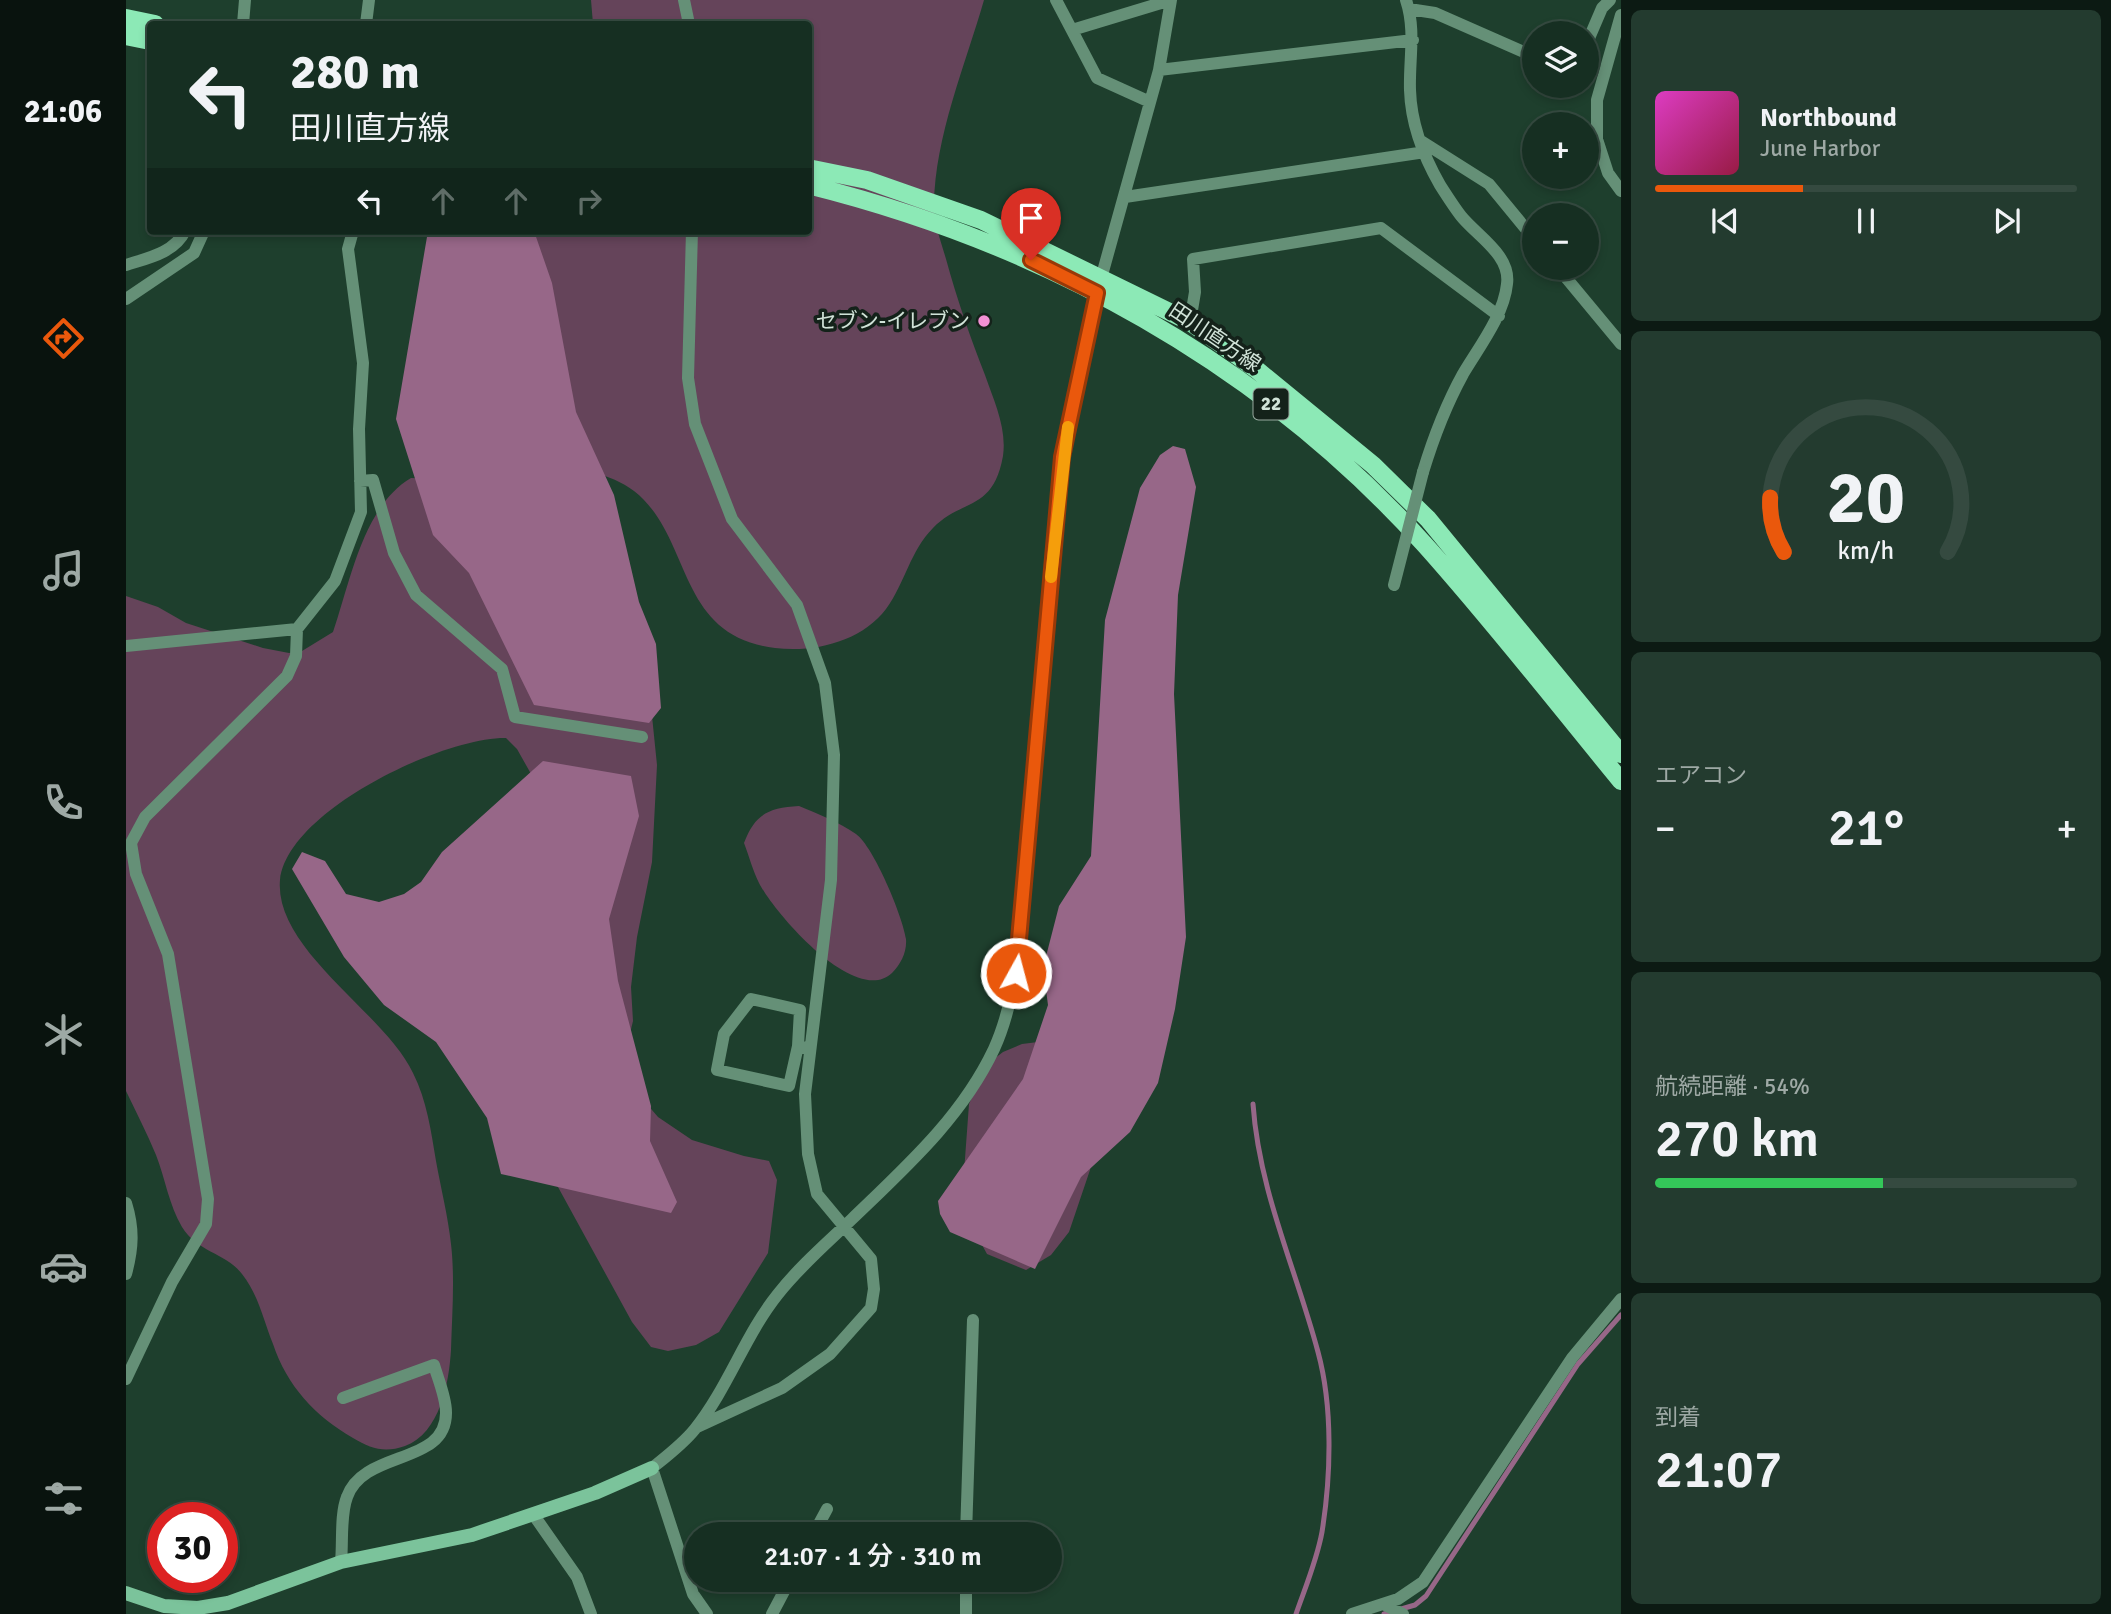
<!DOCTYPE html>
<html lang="ja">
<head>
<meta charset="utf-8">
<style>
  :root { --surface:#162f22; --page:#233b2f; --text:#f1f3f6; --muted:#9ea9a5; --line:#354a40; --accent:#ea580c }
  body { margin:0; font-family:Signika,"Noto Sans JP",sans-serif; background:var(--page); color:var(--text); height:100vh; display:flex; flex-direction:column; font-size:26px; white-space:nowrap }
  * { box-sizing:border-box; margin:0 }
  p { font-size:23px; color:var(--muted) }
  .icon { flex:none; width:38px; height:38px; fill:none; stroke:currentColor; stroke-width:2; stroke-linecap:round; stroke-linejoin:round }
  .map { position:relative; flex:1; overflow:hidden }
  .drawer { display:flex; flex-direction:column; gap:10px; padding:10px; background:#0c1a13; width:490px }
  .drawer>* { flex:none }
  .guide { position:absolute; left:21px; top:21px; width:665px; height:214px; border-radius:7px; box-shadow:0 4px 10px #0003,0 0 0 2px var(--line); background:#162f22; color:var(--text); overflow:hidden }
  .controls { position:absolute; left:1396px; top:21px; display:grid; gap:14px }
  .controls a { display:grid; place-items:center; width:77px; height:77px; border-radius:50%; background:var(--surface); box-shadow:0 4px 10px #0003,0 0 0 2px var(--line); font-size:35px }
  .speed { position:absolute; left:21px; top:1502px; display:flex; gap:14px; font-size:35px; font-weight:700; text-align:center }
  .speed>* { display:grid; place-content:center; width:91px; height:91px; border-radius:50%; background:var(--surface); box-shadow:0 4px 10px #0003,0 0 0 2px var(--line); line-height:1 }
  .speed .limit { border:10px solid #d22; background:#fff; color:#111 }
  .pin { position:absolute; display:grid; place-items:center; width:60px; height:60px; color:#fff; margin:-72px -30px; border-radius:50% 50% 50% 0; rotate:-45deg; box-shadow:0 0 7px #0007 }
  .pin .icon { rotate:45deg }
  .me { position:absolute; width:77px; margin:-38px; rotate:7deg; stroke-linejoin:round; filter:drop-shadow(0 0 5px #0008) }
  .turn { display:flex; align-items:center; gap:24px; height:147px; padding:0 28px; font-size:32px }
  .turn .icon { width:91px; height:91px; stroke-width:2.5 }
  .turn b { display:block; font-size:49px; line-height:60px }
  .lanes { display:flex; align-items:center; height:66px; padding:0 28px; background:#0003; justify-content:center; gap:35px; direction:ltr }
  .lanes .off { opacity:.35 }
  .big { font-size:52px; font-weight:600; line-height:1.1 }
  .drawer .tile { flex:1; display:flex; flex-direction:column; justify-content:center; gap:10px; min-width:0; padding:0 24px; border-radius:10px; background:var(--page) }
  .drawer .dial { align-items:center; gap:0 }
  .dial svg { height:182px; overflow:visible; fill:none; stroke:var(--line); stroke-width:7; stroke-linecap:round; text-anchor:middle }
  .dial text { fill:var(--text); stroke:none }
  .song { display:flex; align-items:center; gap:21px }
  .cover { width:84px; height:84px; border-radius:10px; background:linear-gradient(135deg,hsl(310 70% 55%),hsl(340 70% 35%)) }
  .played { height:7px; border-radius:4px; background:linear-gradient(90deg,var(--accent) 35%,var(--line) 35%) }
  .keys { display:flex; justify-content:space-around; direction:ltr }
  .heat { display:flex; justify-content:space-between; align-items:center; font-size:38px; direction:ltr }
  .charge { height:10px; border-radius:5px; background:linear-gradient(90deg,#34c759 54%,var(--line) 0) }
  .trip { position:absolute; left:558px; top:1522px; width:378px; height:70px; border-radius:35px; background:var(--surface); box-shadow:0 4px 10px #0003,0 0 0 2px var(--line); font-weight:600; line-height:70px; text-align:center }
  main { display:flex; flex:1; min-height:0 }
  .tab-bar { display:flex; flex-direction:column; width:126px; justify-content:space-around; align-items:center; background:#09130e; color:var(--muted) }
  .tab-bar .icon { width:49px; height:49px }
  .tab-bar .active { color:var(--accent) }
  .tab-bar b { font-size:32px; color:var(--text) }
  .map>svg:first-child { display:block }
</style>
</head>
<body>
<main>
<nav class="tab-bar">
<b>21:06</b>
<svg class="icon active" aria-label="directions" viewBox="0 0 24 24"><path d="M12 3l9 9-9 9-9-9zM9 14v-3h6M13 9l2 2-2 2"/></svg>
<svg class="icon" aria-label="music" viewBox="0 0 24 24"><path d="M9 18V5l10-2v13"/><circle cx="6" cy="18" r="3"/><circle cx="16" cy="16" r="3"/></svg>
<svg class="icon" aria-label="phone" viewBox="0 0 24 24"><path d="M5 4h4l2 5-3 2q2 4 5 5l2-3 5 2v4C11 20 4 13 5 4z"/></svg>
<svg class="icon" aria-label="climate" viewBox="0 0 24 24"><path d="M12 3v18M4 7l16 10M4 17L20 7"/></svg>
<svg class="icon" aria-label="car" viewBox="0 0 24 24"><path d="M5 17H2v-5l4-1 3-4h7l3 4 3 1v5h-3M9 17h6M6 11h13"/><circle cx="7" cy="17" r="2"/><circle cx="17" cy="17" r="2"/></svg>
<svg class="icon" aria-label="filters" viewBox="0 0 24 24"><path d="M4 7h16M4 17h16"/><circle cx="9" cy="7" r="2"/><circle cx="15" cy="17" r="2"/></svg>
</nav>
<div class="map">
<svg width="1495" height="1614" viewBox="0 0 1495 1614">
  <rect width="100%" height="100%" fill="#1e3f2d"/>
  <path fill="#65445a" d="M465,0H858C839,66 809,136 808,205C808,223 815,242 820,259C831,299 844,337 859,375C868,401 881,428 877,456C867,512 836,498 807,528C784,551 779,583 760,609C736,641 689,653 649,648C549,636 567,537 508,491C484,473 453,469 424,462L312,231H682V24H467Z
    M285,478L313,479L526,716L531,765L526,862L511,937L505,987L507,1021L500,1050L508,1089L532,1117L566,1140L618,1156L643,1161L651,1180L642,1253L593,1332L570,1345L542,1351L525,1347L506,1322L415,1156L409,781L391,749L380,738C317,737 161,811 154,880C148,950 259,1013 287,1073C301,1101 305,1131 310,1161C315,1189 322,1216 325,1244C329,1278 326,1316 325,1350C323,1383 314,1433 279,1446C259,1453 245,1449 227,1438C189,1416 161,1386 147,1344C137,1319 133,1296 116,1274C100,1253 71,1252 56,1227C43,1205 39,1178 30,1155C21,1133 10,1112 0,1091V596L32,607L60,623L137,648L163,653L176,651L207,632C224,583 237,506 285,478Z
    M673,806C692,814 713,822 730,834C748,847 777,917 780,939C781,952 775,964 766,973C730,1007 649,914 633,883C627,871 623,856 618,843C629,814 642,808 673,806Z
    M936,1039L974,1111L964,1170L943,1232L925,1255L900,1270L861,1254L855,1243L838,1172L843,1104L860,1065L877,1052L896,1044Z"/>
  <path fill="#976788" d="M302,231H408L426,283L450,412L488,495L513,602L530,644L535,708L523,723L408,705L343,573L307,535L270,419Z
    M1047,446L1059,449L1070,487L1052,595L1048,694L1060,937L1049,1009L1032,1083L1004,1132L955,1177L909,1269L824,1232L814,1214L812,1201L897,1079L922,1005L917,968L933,906L965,856L979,620L1014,488L1034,455Z
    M417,761L505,776L513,816L483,919L492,981L525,1106L524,1141L551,1202L545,1213L375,1174L361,1118L310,1042L258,1005L218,957L166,869L176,852L199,861L220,894L253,902L278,894L295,882L316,852Z"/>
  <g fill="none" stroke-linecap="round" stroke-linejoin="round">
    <path stroke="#976788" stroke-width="5" d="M1127,1104C1133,1191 1170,1269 1192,1352C1207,1407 1205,1476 1196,1532C1191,1560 1179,1588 1170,1614
      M1258,1614L1289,1605L1300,1596L1452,1364L1495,1315"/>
    <path stroke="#659077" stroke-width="12" d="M558,0L563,24
      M930,0L971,78L1024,102
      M1280,0C1290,30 1283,59 1284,90C1285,123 1298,157 1314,185C1321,196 1328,207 1335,216C1351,236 1385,255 1381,284C1378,315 1353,347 1337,374C1320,405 1307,439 1297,472
      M1283,9L1309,13L1409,57
      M1495,15L1471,100V139L1482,173L1495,191
      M117,24L119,0
      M240,24L243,0
      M946,30L1045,0
      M1461,43L1476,8L1484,0
      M1033,70L1287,40
      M1295,141L1363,184L1409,240
      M999,197L1299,152
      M566,231L562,378L569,424L606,519L671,605L699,683L708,755L705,880L679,1094L682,1154L691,1194L745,1259L748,1289L745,1308L704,1354L656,1388L571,1427
      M0,265C22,258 48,253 59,231
      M1432,268L1495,344
      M0,299L68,253L78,231
      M1064,322L1069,292L1067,259L1255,228L1373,316
      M234,481L247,480L268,553L290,595L376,669L389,717L516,737
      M0,646L171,629
      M672,1046L663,1086L591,1070L598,1034L625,999L674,1010L672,1046L684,1049
      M0,1203C8,1229 7,1248 0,1274
      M0,1379L46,1282L80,1224L82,1199L42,954L10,874L5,843L19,817L161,676L170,656L171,629L209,581L235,512L233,429L237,363L222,249L227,231
      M407,1514L451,1577L465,1614
      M687,1535L701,1509
      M840,1535L847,1320
      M215,1562C217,1542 214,1515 221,1497C238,1449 321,1466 320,1412C320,1397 312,1379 308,1365L217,1398
      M840,1580V1614
      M1257,1604L1277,1614
      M581,1614L567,1594L526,1468C541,1456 557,1444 569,1429C602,1388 619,1335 652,1294C674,1266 701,1243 726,1219C780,1167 836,1117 868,1049C884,1014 890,973 895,936L936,457L971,293L1033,70L1045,0
      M646,1614L664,1580
      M1226,1614L1272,1599L1297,1582L1446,1358L1495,1299"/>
    <path stroke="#7bc39b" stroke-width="14" d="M0,1593L38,1606L72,1608L102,1603L215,1562L346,1535L469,1493L526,1468"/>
    <path stroke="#8ce9b6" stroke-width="18" d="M0,18L29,24
      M0,36L24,41
      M682,168L741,180L855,220L1064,322L1131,370L1247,465L1302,519L1495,754
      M682,185C919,244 1135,363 1299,545C1367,621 1430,702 1495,781"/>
    <path stroke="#659077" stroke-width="12" d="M1268,585L1297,472"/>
  </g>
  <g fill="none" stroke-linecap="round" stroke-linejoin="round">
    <defs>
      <path id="route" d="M890,973L936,457L971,293L905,260"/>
    </defs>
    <use href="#route" stroke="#983908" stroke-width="18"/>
    <use href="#route" stroke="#ea580c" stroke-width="12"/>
    <path stroke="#f59e0b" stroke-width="12" d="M925,577L942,427"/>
  </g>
  <circle fill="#f391d5" stroke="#14221a" stroke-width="2.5" cx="858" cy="321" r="7"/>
  <g text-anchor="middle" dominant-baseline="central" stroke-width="7" stroke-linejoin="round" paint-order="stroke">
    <rect fill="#14221a" stroke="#98a99f" stroke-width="2" x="1127.5" y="388.5" width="35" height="31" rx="5"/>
    <g font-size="19" font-weight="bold" fill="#d1e3d8">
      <text x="1145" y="404">22</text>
    </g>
    <g font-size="21" fill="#d1e3d8" stroke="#14221a" text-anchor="end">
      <text x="844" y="321">セブン-イレブン</text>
    </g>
    <g font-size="21" fill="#d1e3d8" stroke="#14221a">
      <text transform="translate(1089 337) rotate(34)">田川直方線</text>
    </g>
  </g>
</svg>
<div class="controls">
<a><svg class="icon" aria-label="layers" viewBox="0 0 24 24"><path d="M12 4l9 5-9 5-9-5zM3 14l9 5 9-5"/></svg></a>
<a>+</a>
<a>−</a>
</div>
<div class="speed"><div class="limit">30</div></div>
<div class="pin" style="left:905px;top:260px;background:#d93025"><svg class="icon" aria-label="arrive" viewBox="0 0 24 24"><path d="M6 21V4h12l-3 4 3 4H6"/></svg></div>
<svg class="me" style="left:890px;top:973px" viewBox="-20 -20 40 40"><circle r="17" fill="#ea580c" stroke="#fff" stroke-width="3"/><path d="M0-11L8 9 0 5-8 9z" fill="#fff"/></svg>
<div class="trip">21:07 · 1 分 · 310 m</div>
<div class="guide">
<div class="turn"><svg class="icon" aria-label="left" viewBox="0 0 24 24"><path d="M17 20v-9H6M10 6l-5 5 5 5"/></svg><div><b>280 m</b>田川直方線</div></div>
<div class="lanes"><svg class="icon" aria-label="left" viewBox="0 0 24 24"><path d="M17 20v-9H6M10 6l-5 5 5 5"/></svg><svg class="icon off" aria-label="ahead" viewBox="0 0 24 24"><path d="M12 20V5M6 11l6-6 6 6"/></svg><svg class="icon off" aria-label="ahead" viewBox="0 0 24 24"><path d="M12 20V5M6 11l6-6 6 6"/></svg><svg class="icon off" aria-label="right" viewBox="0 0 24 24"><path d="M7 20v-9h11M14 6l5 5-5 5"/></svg></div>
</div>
</div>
<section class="drawer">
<div class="tile">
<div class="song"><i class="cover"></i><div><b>Northbound</b><p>June Harbor</p></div></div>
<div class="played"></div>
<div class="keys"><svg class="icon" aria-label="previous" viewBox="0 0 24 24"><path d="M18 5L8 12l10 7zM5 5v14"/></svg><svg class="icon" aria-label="pause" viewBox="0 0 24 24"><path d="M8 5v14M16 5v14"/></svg><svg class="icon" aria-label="next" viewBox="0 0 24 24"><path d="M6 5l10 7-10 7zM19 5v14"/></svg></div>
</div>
<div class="tile dial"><svg viewBox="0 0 100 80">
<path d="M14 69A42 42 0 1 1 86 69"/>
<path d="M14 69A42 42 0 0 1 8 45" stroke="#ea580c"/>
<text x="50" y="56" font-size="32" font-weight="700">20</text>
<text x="50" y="72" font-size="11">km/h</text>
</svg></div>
<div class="tile"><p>エアコン</p>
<div class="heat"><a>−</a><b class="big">21°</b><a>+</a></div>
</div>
<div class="tile"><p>航続距離 · 54%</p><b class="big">270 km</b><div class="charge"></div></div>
<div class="tile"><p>到着</p><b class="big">21:07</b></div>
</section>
</main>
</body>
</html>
